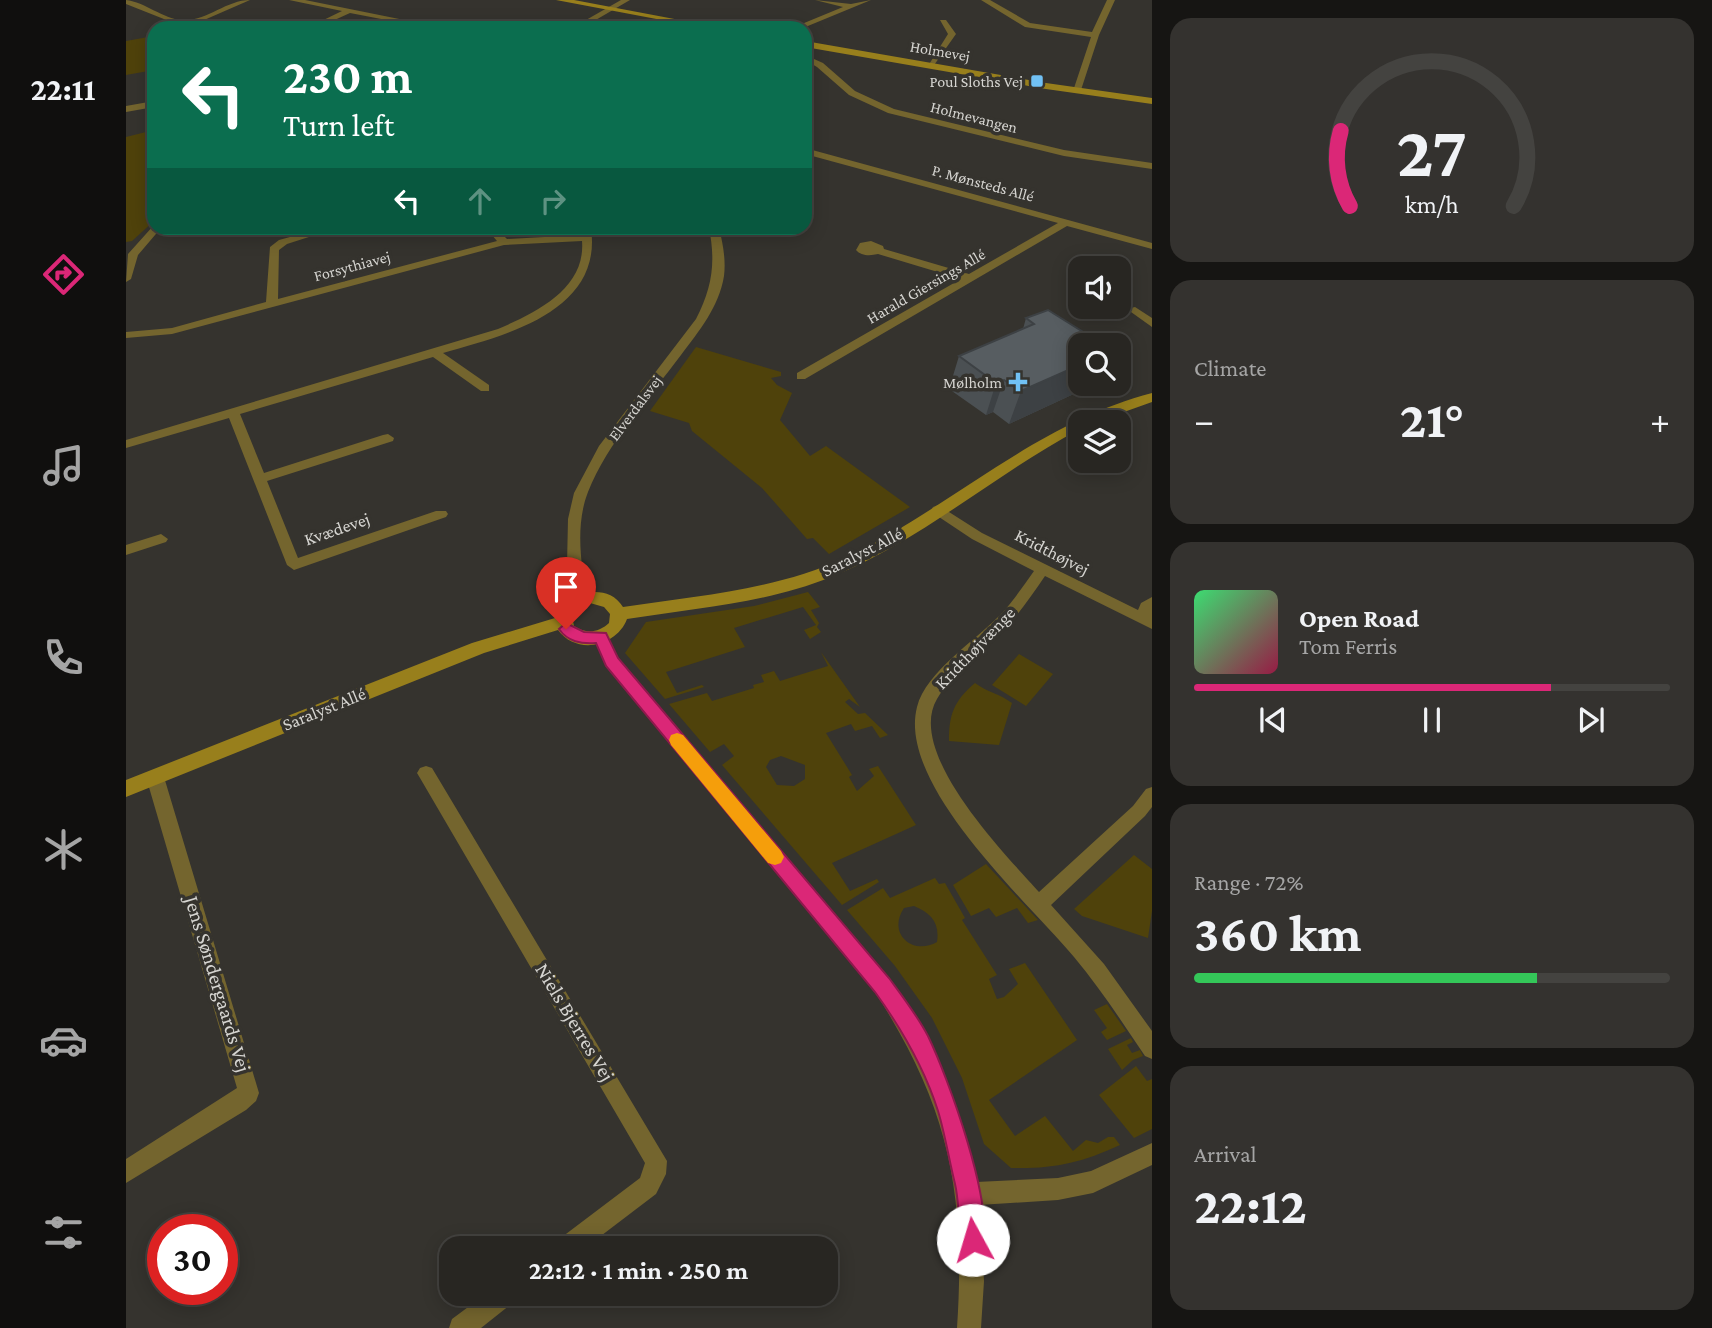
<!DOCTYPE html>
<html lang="en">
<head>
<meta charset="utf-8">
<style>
  :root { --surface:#282622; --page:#34322f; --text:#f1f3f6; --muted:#a5a5a5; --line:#444340; --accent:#db2777 }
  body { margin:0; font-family:"Crimson Pro",serif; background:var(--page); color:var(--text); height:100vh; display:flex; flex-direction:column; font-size:26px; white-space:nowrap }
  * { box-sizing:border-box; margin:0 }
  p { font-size:23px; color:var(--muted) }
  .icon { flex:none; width:38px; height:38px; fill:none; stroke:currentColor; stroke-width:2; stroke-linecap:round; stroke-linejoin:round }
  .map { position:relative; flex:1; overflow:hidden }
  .drawer { display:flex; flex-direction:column; gap:18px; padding:18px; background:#161513; width:560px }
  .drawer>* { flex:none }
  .top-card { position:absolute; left:21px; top:21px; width:665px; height:214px; border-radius:21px; box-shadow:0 4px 18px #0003,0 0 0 2px var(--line); background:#0b6e4f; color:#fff; overflow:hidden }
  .tools { position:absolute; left:942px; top:256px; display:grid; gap:14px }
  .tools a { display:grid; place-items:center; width:63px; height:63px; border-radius:14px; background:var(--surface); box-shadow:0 4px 18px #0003,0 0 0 2px var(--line); font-size:35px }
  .speed { position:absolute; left:21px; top:1214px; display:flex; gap:14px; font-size:35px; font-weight:700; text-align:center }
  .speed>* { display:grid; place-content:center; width:91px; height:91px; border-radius:50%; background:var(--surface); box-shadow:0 4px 18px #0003,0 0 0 2px var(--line); line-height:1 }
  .speed .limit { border:10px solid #d22; background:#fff; color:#111 }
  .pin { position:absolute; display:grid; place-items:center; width:60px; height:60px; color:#fff; margin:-72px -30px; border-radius:50% 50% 50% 0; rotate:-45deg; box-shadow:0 0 7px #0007 }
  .pin .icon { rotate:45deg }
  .me { position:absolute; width:77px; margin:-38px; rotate:354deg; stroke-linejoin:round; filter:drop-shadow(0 0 5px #0008) }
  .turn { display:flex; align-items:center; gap:24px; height:147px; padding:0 21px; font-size:32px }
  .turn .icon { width:91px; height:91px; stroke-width:2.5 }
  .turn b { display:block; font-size:49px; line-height:60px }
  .lanes { display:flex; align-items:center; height:66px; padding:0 21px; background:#0003; justify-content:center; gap:35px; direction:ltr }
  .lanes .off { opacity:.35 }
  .big { font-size:52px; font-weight:700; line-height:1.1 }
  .drawer .card { flex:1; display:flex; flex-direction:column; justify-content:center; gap:10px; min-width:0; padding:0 24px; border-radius:21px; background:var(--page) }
  .drawer .dial { align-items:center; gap:0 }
  .dial svg { height:182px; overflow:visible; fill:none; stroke:var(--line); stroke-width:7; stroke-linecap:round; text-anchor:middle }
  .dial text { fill:var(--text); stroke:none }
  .song { display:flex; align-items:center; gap:21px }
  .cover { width:84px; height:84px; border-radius:10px; background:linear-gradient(135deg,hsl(140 70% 55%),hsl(340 70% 35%)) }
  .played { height:7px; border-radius:4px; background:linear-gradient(90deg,var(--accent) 75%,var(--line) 75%) }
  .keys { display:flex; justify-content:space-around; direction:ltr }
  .heat { display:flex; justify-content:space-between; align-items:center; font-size:38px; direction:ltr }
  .charge { height:10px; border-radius:5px; background:linear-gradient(90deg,#34c759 72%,var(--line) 0) }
  .trip { position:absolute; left:313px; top:1236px; width:399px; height:70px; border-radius:21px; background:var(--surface); box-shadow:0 4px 18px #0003,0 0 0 2px var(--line); font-weight:700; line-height:70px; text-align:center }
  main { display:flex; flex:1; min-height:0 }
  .dock { display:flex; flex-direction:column; width:126px; justify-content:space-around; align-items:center; background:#100f0e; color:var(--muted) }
  .dock .icon { width:49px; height:49px }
  .dock .current { color:var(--accent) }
  .dock b { font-size:32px; color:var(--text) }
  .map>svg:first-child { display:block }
</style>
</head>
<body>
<main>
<nav class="dock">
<b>22:11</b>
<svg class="icon current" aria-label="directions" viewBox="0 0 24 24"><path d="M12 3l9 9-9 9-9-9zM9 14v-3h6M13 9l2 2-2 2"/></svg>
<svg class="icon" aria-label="music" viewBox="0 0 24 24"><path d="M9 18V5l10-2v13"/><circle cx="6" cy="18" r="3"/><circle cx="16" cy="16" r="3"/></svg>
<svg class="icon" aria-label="phone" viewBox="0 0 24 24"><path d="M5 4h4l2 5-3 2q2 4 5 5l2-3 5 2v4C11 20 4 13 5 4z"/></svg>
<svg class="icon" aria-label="climate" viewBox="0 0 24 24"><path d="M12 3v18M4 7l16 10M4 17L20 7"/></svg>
<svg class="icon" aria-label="car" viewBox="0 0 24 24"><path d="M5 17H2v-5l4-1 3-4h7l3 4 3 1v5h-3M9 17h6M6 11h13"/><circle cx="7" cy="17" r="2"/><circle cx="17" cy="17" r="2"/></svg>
<svg class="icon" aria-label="filters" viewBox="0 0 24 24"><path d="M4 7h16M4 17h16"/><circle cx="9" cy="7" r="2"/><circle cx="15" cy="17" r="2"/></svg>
</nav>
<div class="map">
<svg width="1026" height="1328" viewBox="0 0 1026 1328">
  <rect width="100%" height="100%" fill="#35332e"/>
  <path fill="#4f420b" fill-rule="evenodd" d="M28,36V70L0,75V41Z
    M28,130V221L6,241L0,242V137Z
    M570,347L655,372V376L645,378L651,385L666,393L654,420L684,456L700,446L784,507L703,554L687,538L681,539L636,488L566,431L563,423L524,411Z
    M682,592L694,607L685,610L693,623L691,627L695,632L684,639L678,630L690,625L677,607L608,628L619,647L540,672L551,693L576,685L578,687L539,699L499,653L520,622L628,606Z
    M695,652L734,707L723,699L719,702L732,714L739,713L762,735L754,738L746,726L729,731L725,724L700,733L726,775L723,777L731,791L748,776L743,769L752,766L790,825L706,863L724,891L751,879L753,882L716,905L596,765L608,756L598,744L584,752L543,704L581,693L586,701L628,688L627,685L638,682L635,675L648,671L654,681L702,666ZM655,756L679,765V779L668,786L651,785L640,767L644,760Z
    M893,654L927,674L900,706L866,685Z
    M849,683C861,692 874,694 886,703L873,745L823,741C823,714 828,701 849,683Z
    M1008,855L1026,869V911L1022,938L956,916L948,909Z
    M860,864L912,920L902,923L891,908L870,917L863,908L845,916L827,885Z
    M809,878L813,884L819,883L839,918L836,920L871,975L863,979L871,999L878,997L892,984L883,969L899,963L951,1040L863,1100L889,1136L919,1116L947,1151L960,1140L972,1143L982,1137H988L994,1145C955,1163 928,1169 885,1168L858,1144L836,1078L806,1018L769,966L721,910L757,888L764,898ZM788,906C805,913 814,923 811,942C786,956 761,933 778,908Z
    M981,1004L1000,1031L981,1040L975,1032L981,1028L968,1010Z
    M1005,1038L1007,1042L1001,1045L1006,1053L1014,1050L1017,1056L1007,1060L996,1070L982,1049Z
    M1010,1066L1021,1081L1026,1079V1129L1008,1138L973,1095Z"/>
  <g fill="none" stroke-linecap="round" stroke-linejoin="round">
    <path fill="#74652e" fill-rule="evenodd" d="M0,0C19,2 37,19 56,20C80,22 100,0 124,0L69,24L53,25L0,4Z
      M163,0H179L318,28H302L224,13L191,28H181L216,11Z
      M495,0H504L456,28H446Z
      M689,0L725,4L745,0L677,28H666L717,7Z
      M855,0H864L904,23L966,32L981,0H989L973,35L954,93L947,91L965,37L899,27Z
      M814,20H820L830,34L806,68L802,66L822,34Z
      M679,55L697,63L729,91L768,109L938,150L1026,163V169L938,156L762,113L723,95L691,67L679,60Z
      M28,101V107L0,112V106Z
      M679,148L1026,243V249L941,226L679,379H671V373L835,279L752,254C744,256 735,256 730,250L734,243L745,241L757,246L758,249L843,274L932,223L679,154Z
      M28,225L35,228L12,255L5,279L0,282L2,254Z
      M197,228H211L161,244L153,250L152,299L371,241L360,228H370L381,239L455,235V228H465C477,311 381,335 317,353L363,385V391H355L307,357L114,414L138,473L257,435L262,434L268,438L267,441L141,481L172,558L310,511H320L322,514L320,517L168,570L161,565L103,418L0,448V440L372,329C409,313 460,289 456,241L378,245L46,334L0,338V332L46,328L140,302L144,247L153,240Z
      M583,228H593C597,244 600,260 598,276C593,307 573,331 555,355C523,398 482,442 462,492C449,525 455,565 461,598L459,602H449L441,565L442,519L448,493L473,446L570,319C586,288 590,263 583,228Z
      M1009,307L1026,318V327L1005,312V308Z
      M812,505L856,533L1012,610L1015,603L1026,597V629L919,576C906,595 893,614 877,631C855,653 827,672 811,699C779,753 880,855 913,892L1007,806L1020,789L1026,787V807L1019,816L925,905L978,964L1026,1031V1059L1019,1056C996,1022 974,988 948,957C901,901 771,785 791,707C800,671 851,640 876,613C888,600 898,585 908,571L846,539L807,513L805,510L807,507Z
      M35,534L42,539L40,542L0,555V545Z
      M475,631L480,633L492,659L763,978C805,1042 835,1107 850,1182L932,1178L965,1171L1026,1143V1165L967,1193L932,1200L853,1205L858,1281L855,1328H831C840,1192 823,1107 749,992L480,666L467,637Z
      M300,766L306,768L541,1161L540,1174L530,1194L459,1248H429L432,1240L514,1178L519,1163L294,778L291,773L294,768Z
      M29,770L35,772L38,777L133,1093L130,1101L120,1110L0,1183V1159L111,1088L20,777L23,772Z
      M361,1293H393L389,1301L355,1328H323L326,1319Z"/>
    <path fill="#987f1c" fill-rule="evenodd" d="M430,0H448L596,28H578Z
      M679,41L920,83L1026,98V104L920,89L679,47Z
      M1026,393V402L970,422H954V429C869,474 795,541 705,577C641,603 570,608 501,619C491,646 451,656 432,630L358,653L0,797V780L346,643L429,618L440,598C460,591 484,586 497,607C572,596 649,590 719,558C825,508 910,423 1026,393ZM464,603L478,607L484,614L483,623C472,633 460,634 448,626L446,616L452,607Z"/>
  </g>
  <path fill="#4b5053" d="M900,318L954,345V383H976L955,394L952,392L883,424L867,412L860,415L823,389L833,356L897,329Z"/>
  <path fill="#3d4144" d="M954,365V383H956L952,392L883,424L895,391Z
    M878,380L867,412L860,415L870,383Z
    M959,383H976L955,394Z"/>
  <path fill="#575d61" stroke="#3d4144" stroke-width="2" d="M922,310L978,345H954V365L895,391L878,380L870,383L833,356L908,324L900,318Z"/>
  <path fill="#db2777" stroke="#8e194d" stroke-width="2" d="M440,623L458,632L480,633L492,658L763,978C777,997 791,1015 802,1036C821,1075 871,1210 855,1248L847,1251L839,1248C831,1228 834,1205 829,1184C823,1160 819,1134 812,1111C798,1067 775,1028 749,992L480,666L470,643C455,644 442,642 433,629Z"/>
  <path fill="#f59e0b" d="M551,733L557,735L655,851L658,857L655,863L649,865L642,863L545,745L543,740L545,735Z"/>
  <g fill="#71c1f4" stroke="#35332e" stroke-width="2.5">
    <rect x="904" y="74" width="14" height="14" rx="3.5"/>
    <path d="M888.5 371.5h7v7h7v7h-7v7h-7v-7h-7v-7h7z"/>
  </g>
  <g text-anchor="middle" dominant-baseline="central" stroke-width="7" stroke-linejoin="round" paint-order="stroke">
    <g font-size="16" fill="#d5d4d0" stroke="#35332e">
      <text transform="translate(814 51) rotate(10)">Holmevej</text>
      <text transform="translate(848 117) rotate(14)">Holmevangen</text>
      <text transform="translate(857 183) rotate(15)">P. Mønsteds Allé</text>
      <text transform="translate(226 266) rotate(-15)">Forsythiavej</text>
      <text transform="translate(800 286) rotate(-30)">Harald Giersings Allé</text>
      <text transform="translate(509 408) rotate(-53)">Elverdalsvej</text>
    </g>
    <g font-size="16" fill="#d5d4d0" stroke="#35332e" text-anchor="end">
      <text x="897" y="81">Poul Sloths Vej</text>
      <text x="876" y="382">Mølholm</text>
    </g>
    <g font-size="18" fill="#d5d4d0" stroke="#35332e">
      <text transform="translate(211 529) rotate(-19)">Kvædevej</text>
      <text transform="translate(736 552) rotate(-27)">Saralyst Allé</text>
      <text transform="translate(926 552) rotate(27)">Kridthøjvej</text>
      <text transform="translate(849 648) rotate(-46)">Kridthøjvænge</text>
      <text transform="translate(198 709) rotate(-22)">Saralyst Allé</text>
    </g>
    <g font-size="21" fill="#d5d4d0" stroke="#35332e">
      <text transform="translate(92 984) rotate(73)">Jens Søndergaards Vej</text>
      <text transform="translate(449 1022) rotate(59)">Niels Bjerres Vej</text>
    </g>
  </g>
</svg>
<div class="tools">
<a><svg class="icon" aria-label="sound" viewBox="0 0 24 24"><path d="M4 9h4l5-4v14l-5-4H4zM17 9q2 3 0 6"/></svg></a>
<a><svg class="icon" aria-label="search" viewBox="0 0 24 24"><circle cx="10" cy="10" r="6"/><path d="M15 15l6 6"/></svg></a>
<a><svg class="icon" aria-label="layers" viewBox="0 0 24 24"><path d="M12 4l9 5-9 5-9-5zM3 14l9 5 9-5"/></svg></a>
</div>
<div class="speed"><div class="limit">30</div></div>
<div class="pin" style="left:440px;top:629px;background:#d93025"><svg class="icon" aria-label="arrive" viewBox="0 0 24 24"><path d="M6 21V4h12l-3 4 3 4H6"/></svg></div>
<svg class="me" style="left:847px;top:1240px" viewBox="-20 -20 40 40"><circle r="19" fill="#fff"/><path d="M0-13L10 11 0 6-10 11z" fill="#db2777"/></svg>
<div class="trip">22:12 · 1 min · 250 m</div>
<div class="top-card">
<div class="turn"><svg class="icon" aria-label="left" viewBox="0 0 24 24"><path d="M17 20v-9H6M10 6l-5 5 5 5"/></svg><div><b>230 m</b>Turn left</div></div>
<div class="lanes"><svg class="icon" aria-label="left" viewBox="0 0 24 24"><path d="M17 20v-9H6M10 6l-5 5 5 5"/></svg><svg class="icon off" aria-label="ahead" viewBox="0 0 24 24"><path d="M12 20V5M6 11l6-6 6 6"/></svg><svg class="icon off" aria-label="right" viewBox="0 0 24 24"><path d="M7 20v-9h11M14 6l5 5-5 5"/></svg></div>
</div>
</div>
<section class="drawer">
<div class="card dial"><svg viewBox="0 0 100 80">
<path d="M14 69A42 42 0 1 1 86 69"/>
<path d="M14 69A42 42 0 0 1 10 36" stroke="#db2777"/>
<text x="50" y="56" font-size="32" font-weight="700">27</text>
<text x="50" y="72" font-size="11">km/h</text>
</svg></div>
<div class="card"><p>Climate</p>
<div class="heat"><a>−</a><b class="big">21°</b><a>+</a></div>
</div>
<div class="card">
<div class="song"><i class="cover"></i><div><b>Open Road</b><p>Tom Ferris</p></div></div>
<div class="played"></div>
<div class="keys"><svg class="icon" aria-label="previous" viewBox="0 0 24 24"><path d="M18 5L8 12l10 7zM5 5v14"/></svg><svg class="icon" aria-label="pause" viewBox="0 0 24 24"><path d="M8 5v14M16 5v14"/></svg><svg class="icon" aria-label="next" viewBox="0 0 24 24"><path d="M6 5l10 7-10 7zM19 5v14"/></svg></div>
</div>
<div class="card"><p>Range · 72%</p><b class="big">360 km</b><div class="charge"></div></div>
<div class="card"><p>Arrival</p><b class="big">22:12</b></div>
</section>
</main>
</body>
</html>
